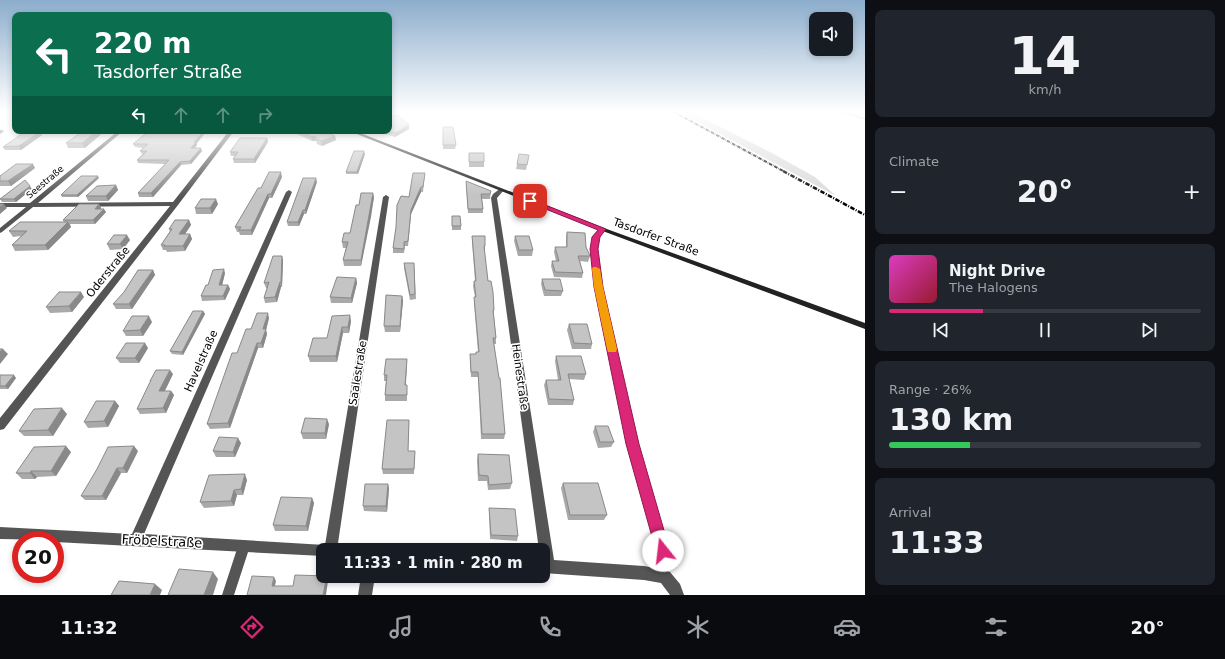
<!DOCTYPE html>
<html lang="en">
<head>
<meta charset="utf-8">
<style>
  :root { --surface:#171b24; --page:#20242c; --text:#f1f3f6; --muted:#9ea1a6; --line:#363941; --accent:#db2777 }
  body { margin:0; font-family:"DejaVu Sans",sans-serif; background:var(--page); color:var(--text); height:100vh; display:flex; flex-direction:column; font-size:15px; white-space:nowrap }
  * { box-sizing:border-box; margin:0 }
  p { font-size:13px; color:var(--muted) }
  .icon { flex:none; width:22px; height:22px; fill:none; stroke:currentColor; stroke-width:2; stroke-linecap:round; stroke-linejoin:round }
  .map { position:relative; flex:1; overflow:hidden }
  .sheet { display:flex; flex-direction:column; gap:10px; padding:10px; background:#0d0f14; width:360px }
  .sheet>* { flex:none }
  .guide { position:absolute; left:12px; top:12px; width:380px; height:122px; border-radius:8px; box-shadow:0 2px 6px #0003; background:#0b6e4f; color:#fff; overflow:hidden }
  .tools { position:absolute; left:809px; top:12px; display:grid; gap:8px }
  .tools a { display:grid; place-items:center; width:44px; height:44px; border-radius:8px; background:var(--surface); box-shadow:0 2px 6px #0003; font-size:20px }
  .speed { position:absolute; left:12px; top:531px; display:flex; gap:8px; font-size:20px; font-weight:700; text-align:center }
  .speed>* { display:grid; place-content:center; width:52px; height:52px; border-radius:50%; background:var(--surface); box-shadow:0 2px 6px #0003; line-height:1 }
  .speed .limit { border:6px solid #d22; background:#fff; color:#111 }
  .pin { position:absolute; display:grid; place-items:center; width:34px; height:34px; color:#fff; margin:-17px; border-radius:8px; box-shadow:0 2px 6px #0006 }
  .me { position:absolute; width:44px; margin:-22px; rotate:344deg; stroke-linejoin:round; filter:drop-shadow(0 0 3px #0008) }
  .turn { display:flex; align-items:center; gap:14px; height:84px; padding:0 16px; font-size:18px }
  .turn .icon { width:52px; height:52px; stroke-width:2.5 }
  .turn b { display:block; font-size:28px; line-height:34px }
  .lanes { display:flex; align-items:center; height:38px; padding:0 16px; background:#0003; justify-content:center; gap:20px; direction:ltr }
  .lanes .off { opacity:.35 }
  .big { font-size:30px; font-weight:700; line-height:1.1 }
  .sheet .card { flex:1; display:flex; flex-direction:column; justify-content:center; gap:6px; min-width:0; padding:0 14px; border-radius:8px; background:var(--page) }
  .sheet .dial { align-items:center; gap:0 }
  .dial b { font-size:52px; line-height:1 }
  .song { display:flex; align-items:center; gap:12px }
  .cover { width:48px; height:48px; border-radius:6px; background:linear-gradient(135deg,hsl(310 70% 55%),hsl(350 70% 35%)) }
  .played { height:4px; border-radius:2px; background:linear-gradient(90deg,var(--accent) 30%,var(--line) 30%) }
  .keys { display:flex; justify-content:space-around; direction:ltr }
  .heat { display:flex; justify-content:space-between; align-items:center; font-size:22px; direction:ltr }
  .charge { height:6px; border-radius:3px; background:linear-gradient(90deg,#34c759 26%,var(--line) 0) }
  .trip { position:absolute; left:316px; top:543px; width:234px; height:40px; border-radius:8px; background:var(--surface); box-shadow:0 2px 6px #0003; font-weight:700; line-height:40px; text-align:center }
  .tab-bar { display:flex; height:64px; justify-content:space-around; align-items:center; background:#090b0e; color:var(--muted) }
  .tab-bar .icon { width:28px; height:28px }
  .tab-bar .active { color:var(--accent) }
  .tab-bar b { font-size:18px; color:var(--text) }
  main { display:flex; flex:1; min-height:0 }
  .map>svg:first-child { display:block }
</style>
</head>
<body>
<main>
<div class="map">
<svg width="865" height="595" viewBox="0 0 865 595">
  <rect width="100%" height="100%" fill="#fff"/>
  <path fill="#dcdcdc" d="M679,112H691L772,153L815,177L836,196Z"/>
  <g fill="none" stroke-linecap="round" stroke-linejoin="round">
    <path stroke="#a3a3a3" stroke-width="2" d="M843,112L865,119"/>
    <path fill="#555" fill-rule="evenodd" d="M602,227L605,229L599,237L597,249L601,287L637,444L669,551L667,555L663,557L659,555L657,551L627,444L595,287L591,249L593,237L600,228Z
      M244,540L248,542L250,546L234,595H222L238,546L240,542Z"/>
    <path fill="#555" fill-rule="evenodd" d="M0,130H2L4,131L0,134Z
      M118,131H123L38,203L173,202L229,131H234L178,205L4,429L0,430V418L170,206L33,207L2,232L0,233V228L26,207H0V203H30Z
      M501,188L504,190L497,198L554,560L644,566L665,570L670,572L680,584L684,595H670L661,583L644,580L543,573V550H539L491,198L493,194Z
      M289,190L292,192L144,534L325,545L383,197L386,195L389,197L337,550H323V556L55,542V540L0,539V527L132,534L286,192Z
      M361,576H375L372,595H358Z"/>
    <path fill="#222" fill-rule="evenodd" d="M349,131H355L604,228L865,323V329L600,230Z"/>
    <path stroke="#000" stroke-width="2" stroke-dasharray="3.5 1 0.5 1" stroke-linecap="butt" d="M674,112L785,172"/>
    <path stroke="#000" stroke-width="2.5" stroke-dasharray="4.5 1.5 1 1.5" stroke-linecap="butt" d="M783,171L865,215"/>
  </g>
  <path fill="#a9a9a9" d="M443,127L456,145L455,149H443Z
    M409,129L395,137L376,131H389Z
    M83,131L85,148H68L66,143Z
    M136,131H204L205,133L197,143V145L195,148L202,151L191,164L181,165L153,197H139L138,193L166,164L138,163L137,160L143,154H142L140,151L144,148L135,147L133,144L147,132H137Z
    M292,131H323L335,136L336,140L322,146L317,144L316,141H312L293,132Z
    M42,135L21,150H5L3,147Z
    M267,138L268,142L255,163H234L233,159L235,156H231L230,152Z
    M469,153L484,162V167H469Z
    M365,154L358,174H346V172Z
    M529,155L526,170L516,169L517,164Z
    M35,168L11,186H0V176Z
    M425,173L423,192H421L411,214L408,246H405L404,253H393V248L409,197Z
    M282,177L272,198H269L252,235H240L239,232H237L235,227L261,188Z
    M99,178L78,197H62L61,195Z
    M466,181L491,191L490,199H482L483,209V213H468Z
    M317,182L306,214H304L299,226H288L287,222Z
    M116,185L118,190L108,201H88L86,196Z
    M32,189L16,202H2L0,199Z
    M374,197L361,266H344L343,260L346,248H343L342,242L350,233L359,205Z
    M99,204L101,208V209L106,212L95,224H70L71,227L48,250L15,251L12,245L21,236L13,237L9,231L64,222L63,220Z
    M218,204L212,214H196L195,208Z
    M452,216L461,226V230H452Z
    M189,220L191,225L185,234H190L192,239L185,251L167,252L166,250H163L161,245L170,231L169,229Z
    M567,232L586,247L590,256L588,262L580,261L583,273L582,278L554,277L551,266L552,261H556L554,252L555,247H566V236Z
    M472,236L485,246V251H484L488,281L494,310V315L496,338V344H494L505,434L504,439H481L478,377H471L470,360V354H476V352H478L474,303L475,297L473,286L474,281H475L472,241Z
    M515,236L533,250L532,256H518L514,241Z
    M130,240L123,249L110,250L107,244Z
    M282,256L283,261L282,287H281L277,302L265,303L264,298L267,288H266L264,283Z
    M404,263H414L416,299L410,300L404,268Z
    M153,270L155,275L132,309H116L113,304Z
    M225,273L222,285H228L230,289L225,300L202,301L201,296L208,285Z
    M356,278L357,283L352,303H331L330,297Z
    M542,279L563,291L561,296H544L541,284Z
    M402,296L403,301L400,332H385L384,326Z
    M84,297L72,312L50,313L46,307Z
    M203,311L205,314L183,355L172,354L170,351Z
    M269,318L266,330L267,334L263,348H258L230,428L210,429L207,424L237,353L251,329Z
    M351,321L349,333H343L337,362H310L308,356L327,338Z
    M152,322L143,336H126L123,331Z
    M569,324L592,344L591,349H572L567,330Z
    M148,348L139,363H120L116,358Z
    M556,356L586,374L584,380L569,379L574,400L573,405H548L544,385L546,380H558L555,361Z
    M407,359L406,385H407V401H385V395L386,381H384V375Z
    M173,374L165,391H171L174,395L166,413L140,414L137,409L151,382L150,381Z
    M0,375L16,378L8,389H0Z
    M115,401L119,406L108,427L88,428L84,422Z
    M67,414L53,436H24L19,431Z
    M409,420L408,451L415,457L414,474H383L382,469Z
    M329,424L326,439H303L301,433Z
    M595,426L614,442L611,447L598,448L593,432Z
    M241,443L235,457H216L213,451Z
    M138,451L127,473H121L106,500H85L81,496Z
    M71,452L56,476L37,477L35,479H22L16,473Z
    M478,454L512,483L510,489L488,490L487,481H478L477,460Z
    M247,480L243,495H237L234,506L204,508L200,502Z
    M563,483L607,515L604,520H568L561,488Z
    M388,484L389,489L387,512L364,511L363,506Z
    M312,498L314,503L308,531H275L273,525Z
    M489,508L518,536L517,541L490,539L489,513Z"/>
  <path fill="#898989" d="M409,125V129L395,137V133Z
    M41,131L42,135L21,150L19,146Z
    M97,131H105L85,148L82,143Z
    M204,131L205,133L197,143V145L192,151L191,148L194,142Z
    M315,136L316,141H312L311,137Z
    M335,136L336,140L322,146L321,141Z
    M267,138L268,142L255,163L254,159Z
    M201,148L202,151L191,164L190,161Z
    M364,151L365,154L358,174L357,172Z
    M180,162L181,165L153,197L151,193Z
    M33,164L35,168L11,186L8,181Z
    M281,172L282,177L272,198L271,194Z
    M98,176L99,178L78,197L77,195Z
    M316,178L317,182L306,214L305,210Z
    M116,185L118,190L108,201L106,196Z
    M30,186L32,189L16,202L14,199Z
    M421,187V192L411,214L408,246L411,210Z
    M373,193L374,197L371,217L361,266V260Z
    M268,194L269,198L252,235L251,230Z
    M216,199L218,204L212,214L210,208Z
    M4,204L7,208L0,214V207Z
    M99,204L101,208L97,213L95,209Z
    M104,209L106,212L95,224L93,220Z
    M303,210L304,214L299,226L298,222Z
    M189,220L191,225L181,240L179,234Z
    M68,222L71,227L48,250L45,245Z
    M190,234L192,239L185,251L183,246Z
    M127,235L130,240L123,249L120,244Z
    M282,256L283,261L282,287L281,282Z
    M224,269L225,273L221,290L219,285Z
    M153,270L155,275L132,309L129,304Z
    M356,278L357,283L352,303L351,298Z
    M280,282L281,287L277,302L275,297Z
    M228,285L230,289L225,300L223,296Z
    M81,292L84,297L72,312L69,306Z
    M402,296L403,301L400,332V326Z
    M203,311L205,314L183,355L182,352Z
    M268,313L269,318L266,330L267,334L263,348L261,343L263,329Z
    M350,315L351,321L349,333L348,327Z
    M149,316L152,322L143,336L140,330Z
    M342,327L343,333L337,362L336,356Z
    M145,343L148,348L139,363L135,358Z
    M257,343L258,348L230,428L228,423Z
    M3,349L8,354L0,364V352Z
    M407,359V365L405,391V385Z
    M170,370L173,374L162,396L159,391Z
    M14,375L16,378L8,389L5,386Z
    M171,391L174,395L166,413L163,408Z
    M115,401L119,406L108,427L104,421Z
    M62,408L67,414L53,436L48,430Z
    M327,419L329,424L326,439L325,433Z
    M238,438L241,443L235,457L233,452Z
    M66,446L71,452L56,476L51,471Z
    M134,446L138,451L127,473L123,468Z
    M117,468L121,473L106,500L102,496Z
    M31,471L37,477L35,479L30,473Z
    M245,474L247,480L243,495L241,489Z
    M388,484L389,489L387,512L386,506Z
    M234,490L237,495L234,506L231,501Z
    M312,498L314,503L308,531L306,526Z
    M213,572L218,579L213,595H204Z
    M327,576L328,581L326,595H323Z
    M274,577L276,581L274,590L272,586Z
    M155,584L162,590L160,595H150Z"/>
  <path fill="#c4c4c4" stroke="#898989" d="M398,115L409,125L395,133L388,131H389V117Z
    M443,127H453L456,145H443Z
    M26,131H41L19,146L3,147Z
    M83,131H97L82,143H66Z
    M149,131H204L194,142H196L191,148H201L190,161L180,162L151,193H138L169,160H137L147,151H140L148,144H133Z
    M299,131H323L335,136L321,141L317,139L315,136L311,137Z
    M240,138H267L254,159H233L238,152H230Z
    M354,151H364L357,172H346Z
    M469,153H484V162H469Z
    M519,154L529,155L527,165L517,164Z
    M16,164H33L8,181H0V176Z
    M269,172H281L271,194H268L251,230H239L241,227H235L258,188H261Z
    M413,173H425L423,187H421L411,210L408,241L404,242V249L393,248L396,227L397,205L401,196L409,197Z
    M81,176H98L77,195H61Z
    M303,178H316L305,210H303L298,222H287Z
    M25,180L30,186L14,199H0Z
    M466,181L491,191L490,194H481L483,209H468Z
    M116,185L106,196H86L97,186Z
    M361,193H373L361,260H343L348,242H342L344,233H350L356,205H359Z
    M201,199H216L210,208H195Z
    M0,204H4L0,207Z
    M79,204H99L95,209H104L93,220H63Z
    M452,216H460L461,226H452Z
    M175,220H189L179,234H190L183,246H164L165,245H161L172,229H169Z
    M20,222H68L45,245H12L27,231H9Z
    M567,232L585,233L586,247L590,256H578L583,273L555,272L552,261H559L555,247H567Z
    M114,235H127L120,244H107Z
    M472,236H485V246H484L488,281H491L493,292L494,310H493L496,338H493L499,378H500L505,434H482L478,372H471L470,354H476V352H479L474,297H476L474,281H476Z
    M515,236H529L533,250H519Z
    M273,256H282L281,282H280L275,297L264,298L269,282L264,283Z
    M404,263H414L415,294L410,295Z
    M224,269L219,285H228L223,296H201L206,285H208L213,270Z
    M138,270H153L129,304H113L124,292Z
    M337,277L356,278L351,298L330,297Z
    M542,279H560L563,291L545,290Z
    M59,292H81L69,306L46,307Z
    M386,295L402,296L400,326H384Z
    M193,311H203L182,352L170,351Z
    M257,313H268L263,329H266L261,343H257L228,423L207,424L232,353H237L246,329H251Z
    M350,315L348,327H342L336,356H308L313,338H327L332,316Z
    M132,316H149L140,330L123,331Z
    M569,324H587L592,344L574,343Z
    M126,343H145L135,358H116Z
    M0,349H3L0,352Z
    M556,356H581L586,374H568L574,400L549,399L546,380H561Z
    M386,359H407L405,385H407V395H385L387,375H384Z
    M156,370H170L159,391H171L163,408L137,409L151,380L150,381Z
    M0,375H14L5,386H0Z
    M96,401H115L104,421L84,422Z
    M62,408L48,430L19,431L34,409Z
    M305,418L327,419L325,433H301Z
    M387,420H409L408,451H415L414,469H382Z
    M595,426H608L614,442H600Z
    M219,437L238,438L233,452L213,451Z
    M66,446L51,471H31L30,473H16L34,447Z
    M134,446L123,468H117L102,496H81L97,469L108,447Z
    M478,454L509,455L512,483L489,485L488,476L479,475Z
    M245,474L241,489L234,490L231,501L200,502L209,475Z
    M563,483H598L607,515H570Z
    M365,484H388L386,506H363Z
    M281,497L312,498L306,526L273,525Z
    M489,508L515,509L518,536L491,535Z
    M179,569L213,572L204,595H168Z
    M295,575L327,576L323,595H247L252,576L274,577L272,586H293Z
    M119,581L155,584L150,595H111Z"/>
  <linearGradient id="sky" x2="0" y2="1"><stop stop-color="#8cadcc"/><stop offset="0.57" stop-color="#fff"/><stop offset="1" stop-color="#fff" stop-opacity="0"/></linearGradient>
  <rect width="865" height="196" fill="url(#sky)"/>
  <path fill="#db2777" stroke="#8e194d" d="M530,199L606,229L600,237L598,249L603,287L639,444L670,551L668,556L663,558L658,556L656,551L626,444L594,287L590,249L592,237L598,230L528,202V200Z"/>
  <path fill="#f59e0b" d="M593,267H596L600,269L603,287L617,349L616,352H608L607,349L594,287L592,269Z"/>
  <g text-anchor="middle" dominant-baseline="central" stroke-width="3.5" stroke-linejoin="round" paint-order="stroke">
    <g font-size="9" fill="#000" stroke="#fff">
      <text transform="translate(45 182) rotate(-40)">Seestraße</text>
    </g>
    <g font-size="11" fill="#000" stroke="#fff">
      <text transform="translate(656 237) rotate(20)">Tasdorfer Straße</text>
      <text transform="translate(108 272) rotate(-51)">Oderstraße</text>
      <text transform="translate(201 361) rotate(-66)">Havelstraße</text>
      <text transform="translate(358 373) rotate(-81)">Saalestraße</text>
      <text transform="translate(520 377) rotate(82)">Heinestraße</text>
    </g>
    <g font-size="13" fill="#000" stroke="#fff">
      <text transform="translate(162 541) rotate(3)">Fröbelstraße</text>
    </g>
  </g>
</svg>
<div class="tools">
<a><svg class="icon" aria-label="sound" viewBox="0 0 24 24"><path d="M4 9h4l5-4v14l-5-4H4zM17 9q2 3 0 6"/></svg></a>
</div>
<div class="speed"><div class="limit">20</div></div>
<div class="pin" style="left:530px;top:201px;background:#d93025"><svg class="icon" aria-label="arrive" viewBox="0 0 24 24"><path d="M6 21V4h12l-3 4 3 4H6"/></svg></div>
<svg class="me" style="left:663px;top:551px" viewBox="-20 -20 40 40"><circle r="19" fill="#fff"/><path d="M0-13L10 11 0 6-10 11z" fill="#db2777"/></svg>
<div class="trip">11:33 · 1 min · 280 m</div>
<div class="guide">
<div class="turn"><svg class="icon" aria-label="left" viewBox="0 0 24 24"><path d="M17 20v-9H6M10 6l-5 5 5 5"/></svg><div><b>220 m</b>Tasdorfer Straße</div></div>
<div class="lanes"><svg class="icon" aria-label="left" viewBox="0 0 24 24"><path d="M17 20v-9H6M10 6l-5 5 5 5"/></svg><svg class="icon off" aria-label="ahead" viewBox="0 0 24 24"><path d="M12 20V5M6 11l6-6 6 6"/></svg><svg class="icon off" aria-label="ahead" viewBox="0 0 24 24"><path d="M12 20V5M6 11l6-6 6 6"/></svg><svg class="icon off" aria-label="right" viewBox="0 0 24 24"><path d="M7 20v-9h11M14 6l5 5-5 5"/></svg></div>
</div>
</div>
<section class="sheet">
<div class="card dial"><b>14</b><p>km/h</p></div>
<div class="card"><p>Climate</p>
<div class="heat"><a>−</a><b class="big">20°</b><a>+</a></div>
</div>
<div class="card">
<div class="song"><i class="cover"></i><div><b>Night Drive</b><p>The Halogens</p></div></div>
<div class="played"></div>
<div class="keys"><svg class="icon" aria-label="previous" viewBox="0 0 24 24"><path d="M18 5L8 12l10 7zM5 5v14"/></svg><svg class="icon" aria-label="pause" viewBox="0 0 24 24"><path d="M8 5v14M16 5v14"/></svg><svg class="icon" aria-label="next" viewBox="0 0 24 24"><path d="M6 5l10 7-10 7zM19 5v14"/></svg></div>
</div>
<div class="card"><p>Range · 26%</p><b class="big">130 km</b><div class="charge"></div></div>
<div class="card"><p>Arrival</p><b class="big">11:33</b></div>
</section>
</main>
<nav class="tab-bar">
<b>11:32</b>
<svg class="icon active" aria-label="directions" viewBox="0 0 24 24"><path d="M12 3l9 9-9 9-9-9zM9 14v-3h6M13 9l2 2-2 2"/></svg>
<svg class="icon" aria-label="music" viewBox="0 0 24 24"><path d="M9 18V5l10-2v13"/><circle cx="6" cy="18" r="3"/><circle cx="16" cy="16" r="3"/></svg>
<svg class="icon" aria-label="phone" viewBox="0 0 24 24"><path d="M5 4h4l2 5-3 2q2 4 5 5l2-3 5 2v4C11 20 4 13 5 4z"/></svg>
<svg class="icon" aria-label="climate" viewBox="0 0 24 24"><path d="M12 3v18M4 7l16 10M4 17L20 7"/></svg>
<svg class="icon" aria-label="car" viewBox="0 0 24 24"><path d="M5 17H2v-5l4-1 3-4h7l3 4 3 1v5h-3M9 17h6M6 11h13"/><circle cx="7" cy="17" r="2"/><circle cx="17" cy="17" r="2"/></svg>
<svg class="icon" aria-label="filters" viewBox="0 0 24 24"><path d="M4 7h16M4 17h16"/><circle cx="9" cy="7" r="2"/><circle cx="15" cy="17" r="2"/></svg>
<b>20°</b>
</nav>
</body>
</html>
